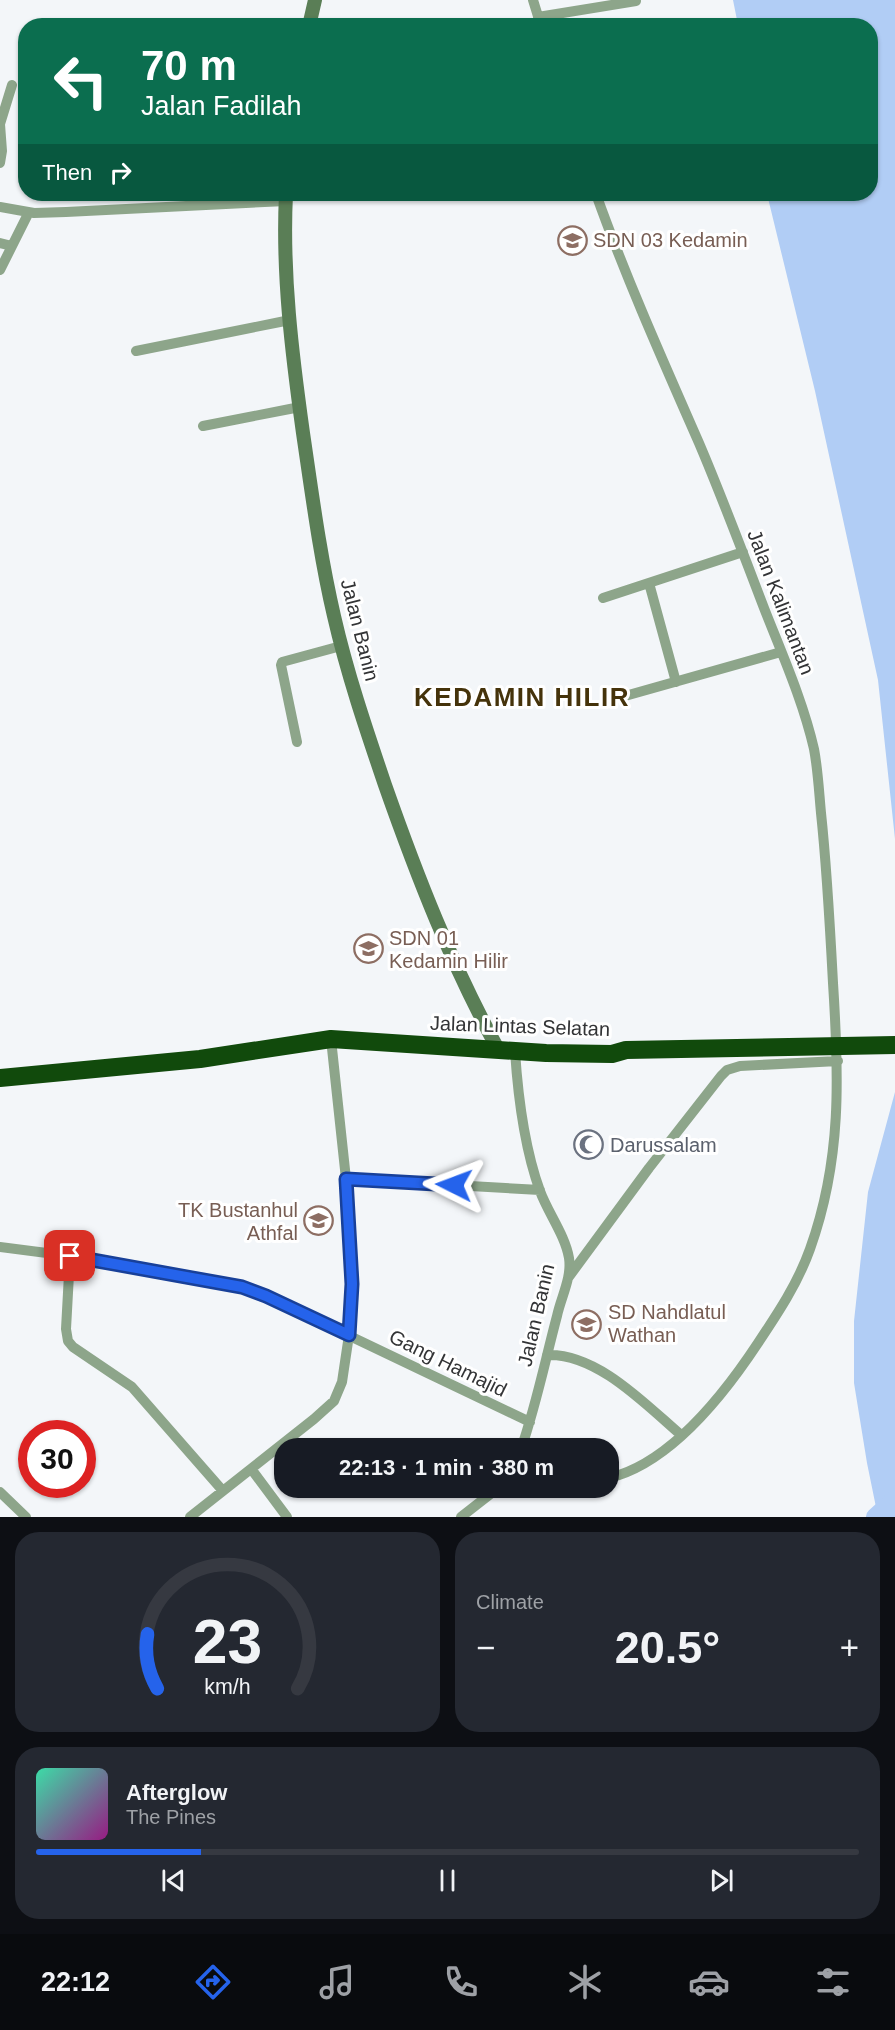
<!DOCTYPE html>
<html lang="en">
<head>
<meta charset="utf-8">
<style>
  :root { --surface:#171b24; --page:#242831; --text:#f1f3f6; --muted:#9ea1a6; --line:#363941; --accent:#2563eb }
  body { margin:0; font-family:Arial,sans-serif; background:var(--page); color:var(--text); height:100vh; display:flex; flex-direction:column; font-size:22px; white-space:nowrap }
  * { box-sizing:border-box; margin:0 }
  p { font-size:20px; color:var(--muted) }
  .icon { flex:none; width:33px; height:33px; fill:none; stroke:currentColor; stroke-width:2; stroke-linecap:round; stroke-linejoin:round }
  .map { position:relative; height:1517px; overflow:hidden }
  .drawer { display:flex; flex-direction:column; gap:15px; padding:15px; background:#0d0f14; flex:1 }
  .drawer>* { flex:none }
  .guide { position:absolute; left:18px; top:18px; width:860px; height:183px; border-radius:24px; box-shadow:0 2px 4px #0004; background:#0b6e4f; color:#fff; overflow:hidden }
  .speed { position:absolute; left:18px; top:1420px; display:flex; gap:12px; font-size:30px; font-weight:700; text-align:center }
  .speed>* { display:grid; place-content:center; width:78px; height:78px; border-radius:50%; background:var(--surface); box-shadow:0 2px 4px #0004; line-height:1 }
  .speed .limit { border:9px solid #d22; background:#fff; color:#111 }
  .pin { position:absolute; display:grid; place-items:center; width:51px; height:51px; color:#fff; margin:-26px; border-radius:12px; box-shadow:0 3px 9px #0006 }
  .me { position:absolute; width:66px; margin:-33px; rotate:273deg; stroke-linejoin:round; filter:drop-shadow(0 0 4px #0008) }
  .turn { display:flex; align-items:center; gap:21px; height:126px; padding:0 24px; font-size:27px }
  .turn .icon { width:78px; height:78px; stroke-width:2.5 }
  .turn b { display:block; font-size:42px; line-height:51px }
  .then { display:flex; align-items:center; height:57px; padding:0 24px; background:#0003; gap:12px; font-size:22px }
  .big { font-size:45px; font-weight:700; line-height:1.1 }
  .drawer .tile { flex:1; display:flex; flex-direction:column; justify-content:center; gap:9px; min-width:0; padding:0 21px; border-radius:24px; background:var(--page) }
  .drawer .dial { align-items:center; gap:0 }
  .dial svg { height:156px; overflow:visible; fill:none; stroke:var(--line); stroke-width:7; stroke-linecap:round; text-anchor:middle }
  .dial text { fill:var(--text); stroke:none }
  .song { display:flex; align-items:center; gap:18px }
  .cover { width:72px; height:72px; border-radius:9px; background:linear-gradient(135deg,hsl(160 70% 55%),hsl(310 70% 35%)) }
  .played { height:6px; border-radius:3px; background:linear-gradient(90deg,var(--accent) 20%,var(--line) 20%) }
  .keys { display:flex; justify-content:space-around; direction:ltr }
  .heat { display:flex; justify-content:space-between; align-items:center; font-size:33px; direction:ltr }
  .drawer .tiles { flex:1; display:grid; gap:15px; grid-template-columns:1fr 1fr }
  .tile:last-child { grid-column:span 2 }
  .trip { position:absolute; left:274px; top:1438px; width:345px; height:60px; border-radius:24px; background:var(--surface); box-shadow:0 2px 4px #0004; font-weight:700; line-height:60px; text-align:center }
  .menu { display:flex; height:96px; justify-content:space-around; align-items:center; background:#090b0e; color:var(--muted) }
  .menu .icon { width:42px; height:42px }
  .menu .selected { color:var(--accent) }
  .menu b { font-size:27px; color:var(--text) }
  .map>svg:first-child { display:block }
</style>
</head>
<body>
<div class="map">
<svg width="895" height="1517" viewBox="0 0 895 1517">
  <rect width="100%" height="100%" fill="#f3f6f9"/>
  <path fill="#b1cdf5" d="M733,0H895V839L878,680L815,391L767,194H870V26L738,25Z
    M895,1092V1517H878L867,1463L854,1383V1321L868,1192Z"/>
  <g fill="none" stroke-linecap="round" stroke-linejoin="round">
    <path stroke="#b1cdf5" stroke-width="18" d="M875,1517L895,1499"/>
    <path stroke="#8da58a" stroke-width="10" d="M533,0L541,26
      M538,17L636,1
      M0,163L2,151L0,124L12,85
      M596,194C626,278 663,361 699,443C722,497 743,553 764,608C782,654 803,701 814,749C818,770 819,792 821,813C827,869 830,926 833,983C839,1076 842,1160 810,1249C798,1283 778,1313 758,1343C725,1393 671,1463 609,1478
      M0,207L34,213L66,212L286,201
      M0,243L12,246
      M0,270L29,212
      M136,351L290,320
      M203,426L300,407
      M649,583L676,682
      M603,598L743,552
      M625,696L781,652
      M297,742L281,665L282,662L341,646
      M515,1051C518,1097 524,1147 540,1191C548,1213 565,1235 569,1258C572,1278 561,1297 557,1316C545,1361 536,1406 521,1449
      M346,1179L540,1190
      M0,1247L70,1256L242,1288L266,1296L530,1422
      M70,1256L66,1329L68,1341L73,1347L132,1387L223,1491
      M568,1278L649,1168L721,1076L727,1070L740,1066L838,1061
      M547,1355C597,1353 645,1404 681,1435
      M252,1470L287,1517
      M0,1492L26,1517
      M190,1517L314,1419L334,1401L342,1382L349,1335L352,1284L346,1179L331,1039
      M461,1517L498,1488"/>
    <path stroke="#5a7e56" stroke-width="14" d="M309,26L315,0
      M286,194C282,273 292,354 303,433C312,494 320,556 334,616C347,673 366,729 385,785C417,876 452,966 499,1051"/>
    <path stroke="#114a0c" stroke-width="18" d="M0,1078L200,1059L331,1039L546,1053L612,1054L626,1050L895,1045"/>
  </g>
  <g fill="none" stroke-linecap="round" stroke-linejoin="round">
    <defs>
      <path id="route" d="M70,1256L242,1287L266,1296L349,1335L352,1284L346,1179L454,1185"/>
    </defs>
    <use href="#route" stroke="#184099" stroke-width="15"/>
    <use href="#route" stroke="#2563eb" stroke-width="10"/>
  </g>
  <defs>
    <symbol id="school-ring" viewBox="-11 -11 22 22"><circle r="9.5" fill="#fff" stroke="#8d6e63" stroke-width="1.5"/><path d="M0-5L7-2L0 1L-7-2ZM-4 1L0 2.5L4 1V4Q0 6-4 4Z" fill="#8d6e63"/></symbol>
    <symbol id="mosque-ring" viewBox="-11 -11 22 22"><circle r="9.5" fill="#fff" stroke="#6b7280" stroke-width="1.5"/><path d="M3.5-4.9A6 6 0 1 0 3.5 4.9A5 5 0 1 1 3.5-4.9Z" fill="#6b7280"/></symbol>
  </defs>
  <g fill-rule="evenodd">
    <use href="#school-ring" x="556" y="224" width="33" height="33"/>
    <use href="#school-ring" x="352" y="932" width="33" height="33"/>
    <use href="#mosque-ring" x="572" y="1128" width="33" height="33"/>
    <use href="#school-ring" x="302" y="1204" width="33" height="33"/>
    <use href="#school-ring" x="570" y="1308" width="33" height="33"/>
  </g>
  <g text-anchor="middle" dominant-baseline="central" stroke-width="6" stroke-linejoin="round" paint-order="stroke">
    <g font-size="20" fill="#785e54" stroke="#fff" text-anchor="start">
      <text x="593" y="240">SDN 03 Kedamin</text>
      <text x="389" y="938">SDN 01<tspan x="389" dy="23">Kedamin Hilir</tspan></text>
      <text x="298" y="1210" text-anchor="end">TK Bustanhul<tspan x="298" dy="23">Athfal</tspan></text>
      <text x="608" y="1312">SD Nahdlatul<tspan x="608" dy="23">Wathan</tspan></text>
    </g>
    <g font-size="20" fill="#333436" stroke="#fff">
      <text transform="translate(781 602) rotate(69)">Jalan Kalimantan</text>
      <text transform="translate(360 630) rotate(76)">Jalan Banin</text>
      <text transform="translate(520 1026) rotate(2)">Jalan Lintas Selatan</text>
      <text transform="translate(536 1315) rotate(-77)">Jalan Banin</text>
      <text transform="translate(448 1363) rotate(26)">Gang Hamajid</text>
    </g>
    <g font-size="20" fill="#5b616d" stroke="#fff" text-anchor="start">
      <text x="610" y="1145">Darussalam</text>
    </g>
    <g font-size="26" font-weight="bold" letter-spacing="1.5" fill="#45330b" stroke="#fff">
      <text x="522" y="697">KEDAMIN HILIR</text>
    </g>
  </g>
</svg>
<div class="speed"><div class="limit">30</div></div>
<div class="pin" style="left:70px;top:1256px;background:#d93025"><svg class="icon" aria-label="arrive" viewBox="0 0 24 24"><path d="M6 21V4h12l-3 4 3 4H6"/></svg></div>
<svg class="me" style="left:454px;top:1185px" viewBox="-20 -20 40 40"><path d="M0-17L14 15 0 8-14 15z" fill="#2563eb" stroke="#fff" stroke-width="4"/></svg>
<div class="trip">22:13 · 1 min · 380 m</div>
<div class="guide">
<div class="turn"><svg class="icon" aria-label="left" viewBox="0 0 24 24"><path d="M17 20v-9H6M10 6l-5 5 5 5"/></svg><div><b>70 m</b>Jalan Fadilah</div></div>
<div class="then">Then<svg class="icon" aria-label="right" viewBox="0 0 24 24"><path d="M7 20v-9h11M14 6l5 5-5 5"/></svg></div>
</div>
</div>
<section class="drawer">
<div class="tiles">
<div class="tile dial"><svg viewBox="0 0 100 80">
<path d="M14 69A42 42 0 1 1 86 69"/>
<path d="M14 69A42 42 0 0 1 9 41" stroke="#2563eb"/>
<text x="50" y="56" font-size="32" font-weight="700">23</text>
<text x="50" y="72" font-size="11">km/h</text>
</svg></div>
<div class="tile"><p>Climate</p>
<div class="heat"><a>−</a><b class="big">20.5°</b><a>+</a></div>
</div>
<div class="tile">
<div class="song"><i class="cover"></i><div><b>Afterglow</b><p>The Pines</p></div></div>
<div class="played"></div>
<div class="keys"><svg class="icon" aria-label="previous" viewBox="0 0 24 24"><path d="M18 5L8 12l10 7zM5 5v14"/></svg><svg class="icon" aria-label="pause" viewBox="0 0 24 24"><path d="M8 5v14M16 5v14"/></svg><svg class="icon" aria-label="next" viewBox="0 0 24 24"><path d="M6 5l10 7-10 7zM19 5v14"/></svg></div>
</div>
</div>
</section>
<nav class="menu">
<b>22:12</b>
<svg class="icon selected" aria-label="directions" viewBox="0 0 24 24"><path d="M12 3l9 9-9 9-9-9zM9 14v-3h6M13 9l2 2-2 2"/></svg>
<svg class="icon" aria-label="music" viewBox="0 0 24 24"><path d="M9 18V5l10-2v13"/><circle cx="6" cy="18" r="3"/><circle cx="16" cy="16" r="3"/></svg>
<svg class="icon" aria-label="phone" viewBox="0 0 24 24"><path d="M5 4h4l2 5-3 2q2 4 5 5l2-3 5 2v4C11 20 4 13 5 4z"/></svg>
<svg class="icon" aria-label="climate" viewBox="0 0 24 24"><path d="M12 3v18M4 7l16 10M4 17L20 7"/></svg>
<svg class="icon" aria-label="car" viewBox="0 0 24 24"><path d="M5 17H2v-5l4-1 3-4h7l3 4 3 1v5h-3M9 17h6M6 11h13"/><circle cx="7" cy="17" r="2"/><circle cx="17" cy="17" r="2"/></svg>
<svg class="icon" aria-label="filters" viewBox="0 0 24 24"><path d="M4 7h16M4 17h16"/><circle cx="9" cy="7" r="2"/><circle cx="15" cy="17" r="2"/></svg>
</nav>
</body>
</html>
